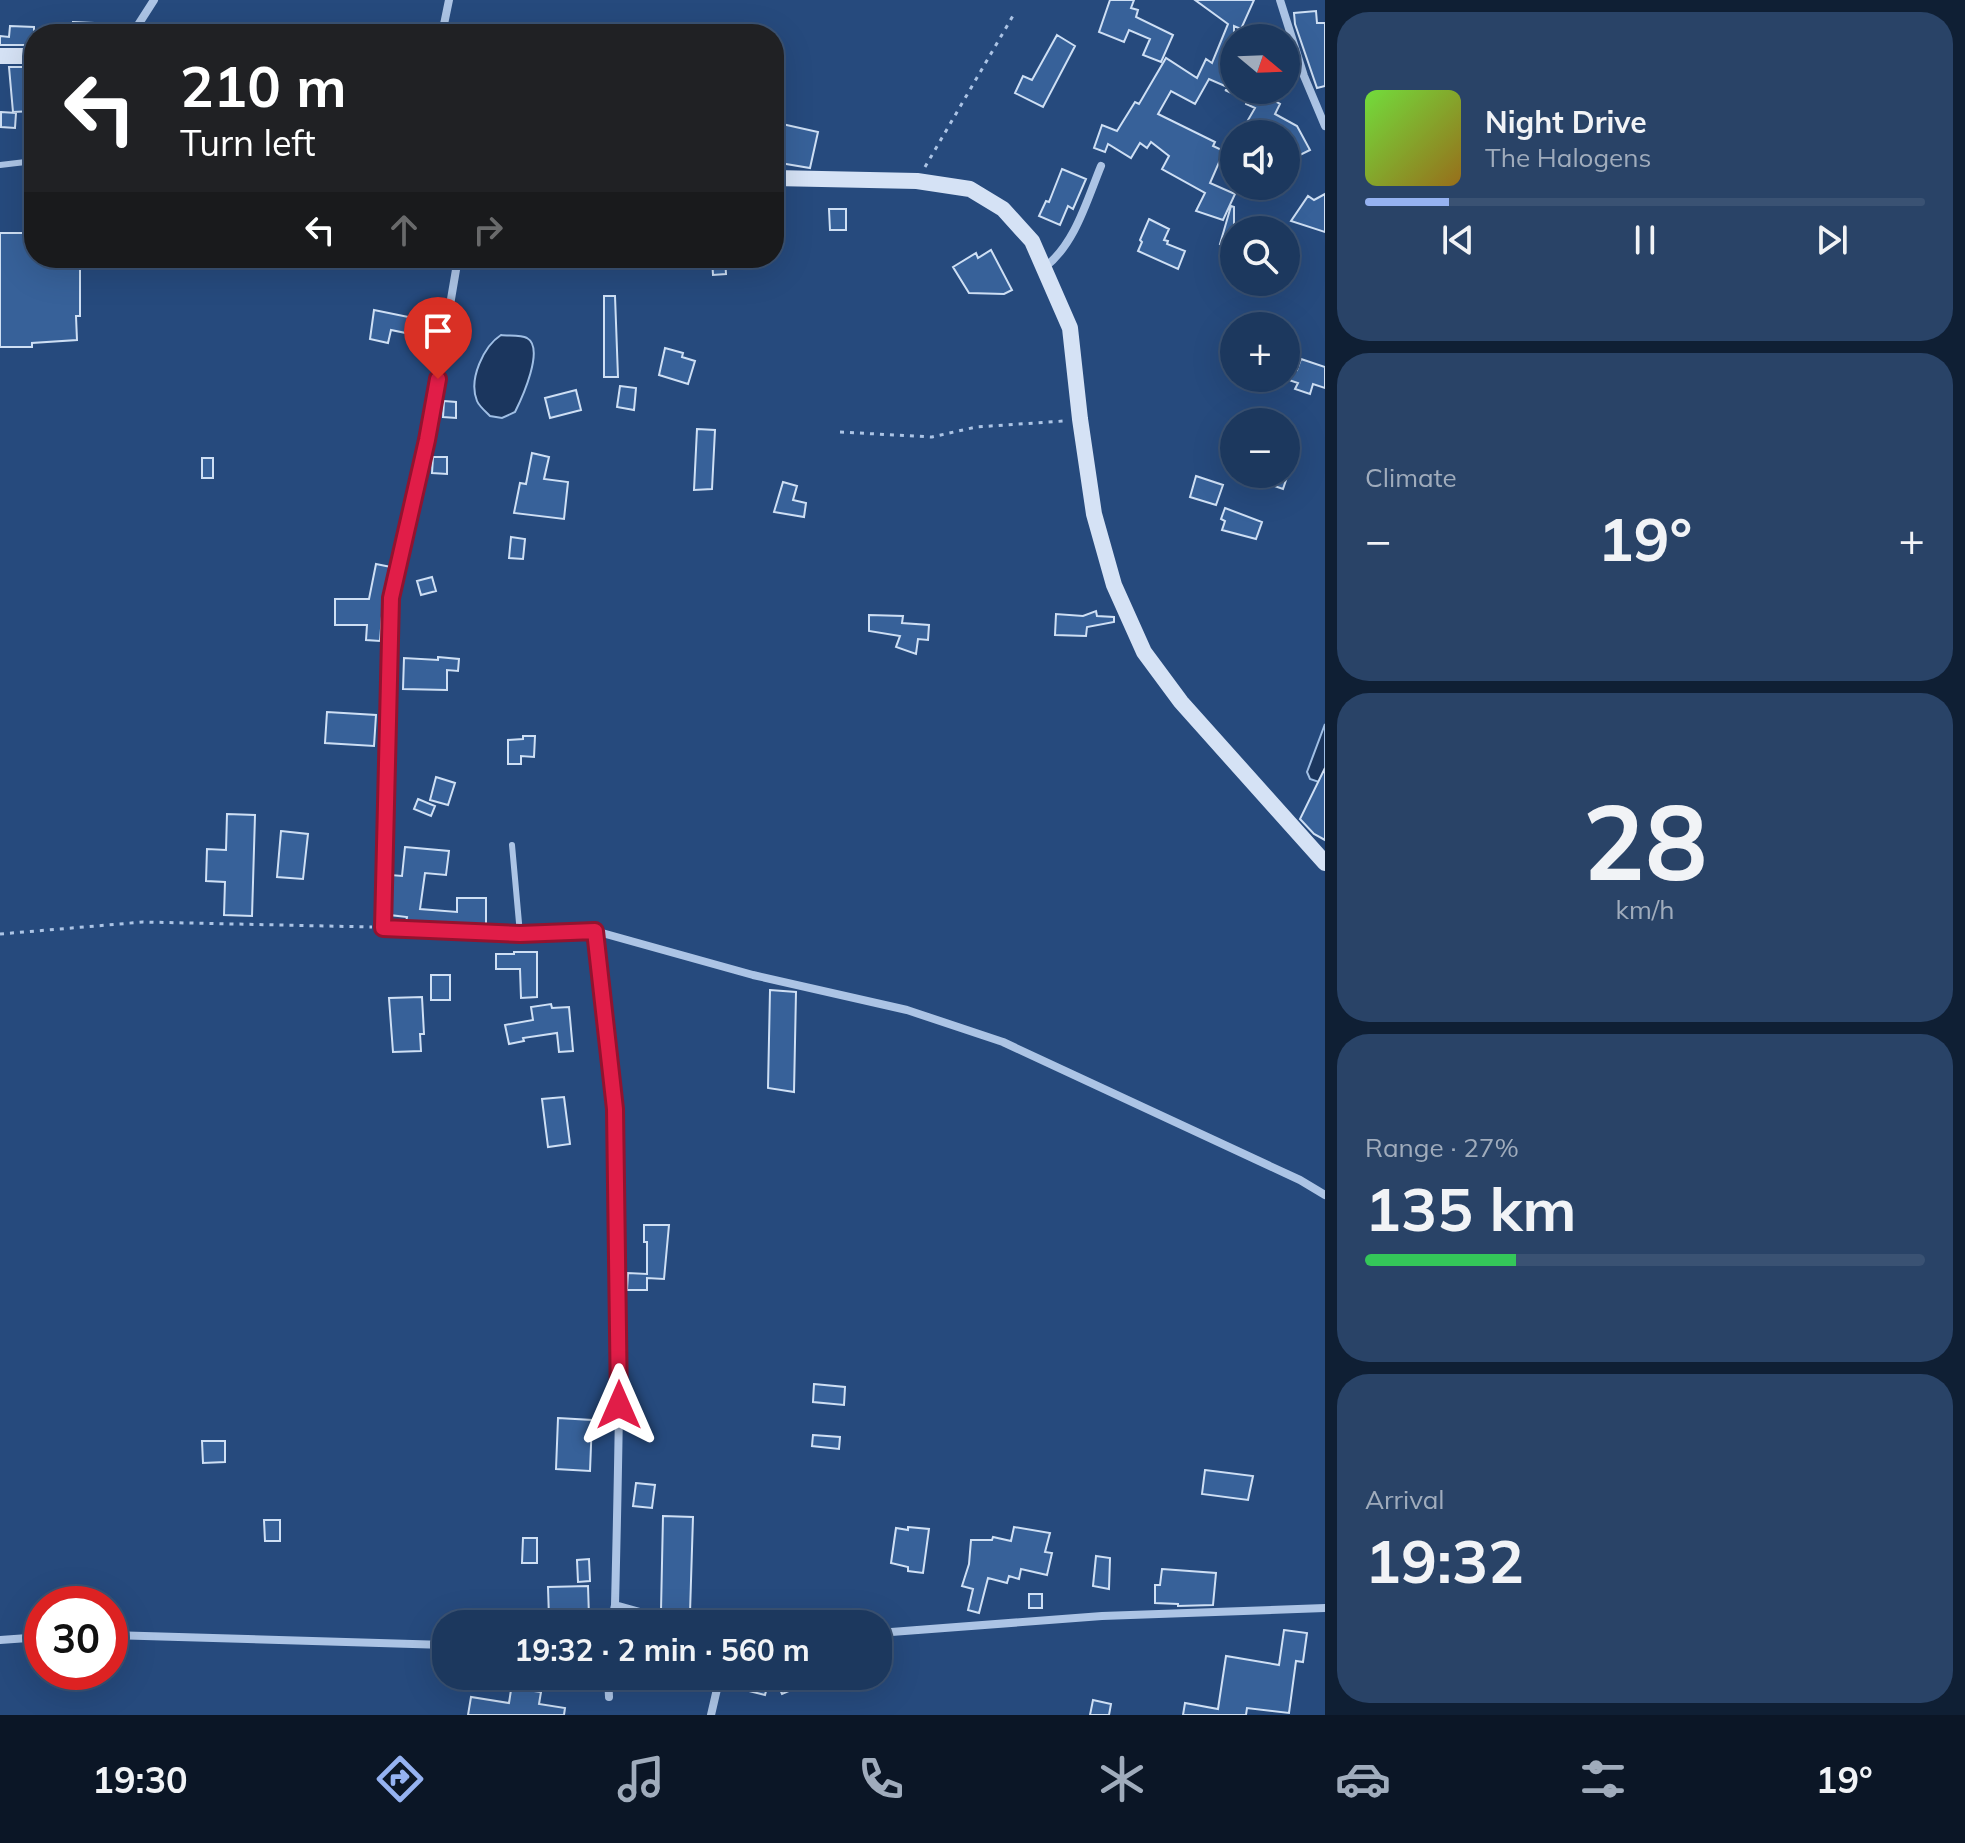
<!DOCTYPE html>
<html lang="en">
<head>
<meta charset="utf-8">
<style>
  :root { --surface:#1c385e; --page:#294367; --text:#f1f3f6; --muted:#a0acbc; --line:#3a5273; --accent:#95b2f1 }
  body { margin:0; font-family:Mulish,sans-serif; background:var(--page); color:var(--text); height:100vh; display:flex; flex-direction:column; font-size:30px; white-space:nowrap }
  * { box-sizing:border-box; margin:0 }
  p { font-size:26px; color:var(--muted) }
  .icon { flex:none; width:44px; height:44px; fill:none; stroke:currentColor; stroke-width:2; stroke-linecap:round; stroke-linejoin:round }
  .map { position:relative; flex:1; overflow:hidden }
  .panel { display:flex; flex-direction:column; gap:12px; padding:12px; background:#0f1f34; width:640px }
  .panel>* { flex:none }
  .guide { position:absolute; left:24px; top:24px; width:760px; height:244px; border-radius:32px; box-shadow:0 8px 32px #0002,0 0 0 2px var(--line); background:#202124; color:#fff; overflow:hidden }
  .needle { width:52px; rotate:109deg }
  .tools { position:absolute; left:1220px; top:24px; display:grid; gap:16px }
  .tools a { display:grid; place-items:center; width:80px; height:80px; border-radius:50%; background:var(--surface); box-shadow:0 8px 32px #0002,0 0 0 2px var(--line); font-size:40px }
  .speed { position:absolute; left:24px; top:1586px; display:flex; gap:16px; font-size:40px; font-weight:700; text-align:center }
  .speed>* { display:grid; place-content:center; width:104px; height:104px; border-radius:50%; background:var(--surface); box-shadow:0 8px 32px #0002,0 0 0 2px var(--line); line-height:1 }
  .speed .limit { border:12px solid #d22; background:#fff; color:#111 }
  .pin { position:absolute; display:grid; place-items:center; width:68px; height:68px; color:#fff; margin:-82px -34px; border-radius:50% 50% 50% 0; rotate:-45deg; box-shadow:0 0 8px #0007 }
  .pin .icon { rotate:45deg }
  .me { position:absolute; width:88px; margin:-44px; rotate:0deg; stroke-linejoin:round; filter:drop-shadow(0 0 6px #0008) }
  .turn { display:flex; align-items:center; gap:28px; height:168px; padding:0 24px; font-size:36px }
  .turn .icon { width:104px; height:104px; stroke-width:2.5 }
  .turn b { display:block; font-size:56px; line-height:68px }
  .lanes { display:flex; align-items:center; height:76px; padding:0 24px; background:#0003; justify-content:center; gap:40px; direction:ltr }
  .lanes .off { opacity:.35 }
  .big { font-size:60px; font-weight:700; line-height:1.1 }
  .panel .tile { flex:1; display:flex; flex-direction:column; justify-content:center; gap:12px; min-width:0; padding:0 28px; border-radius:32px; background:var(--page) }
  .panel .dial { align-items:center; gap:0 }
  .dial b { font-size:104px; line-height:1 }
  .song { display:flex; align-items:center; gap:24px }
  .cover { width:96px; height:96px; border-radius:12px; background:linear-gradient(135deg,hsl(100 70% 55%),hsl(40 70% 35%)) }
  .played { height:8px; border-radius:4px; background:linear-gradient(90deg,var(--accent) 15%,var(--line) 15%) }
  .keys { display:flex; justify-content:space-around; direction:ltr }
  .heat { display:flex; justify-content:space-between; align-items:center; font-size:44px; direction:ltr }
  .charge { height:12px; border-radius:6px; background:linear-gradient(90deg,#34c759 27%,var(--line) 0) }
  .trip { position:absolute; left:432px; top:1610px; width:460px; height:80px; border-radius:32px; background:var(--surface); box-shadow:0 8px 32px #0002,0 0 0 2px var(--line); font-weight:700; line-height:80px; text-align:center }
  .tab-bar { display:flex; height:128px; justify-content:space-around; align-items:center; background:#0b1626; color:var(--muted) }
  .tab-bar .icon { width:56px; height:56px }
  .tab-bar .selected { color:var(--accent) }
  .tab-bar b { font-size:36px; color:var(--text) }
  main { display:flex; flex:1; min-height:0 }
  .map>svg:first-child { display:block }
</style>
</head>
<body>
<main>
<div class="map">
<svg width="1325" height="1715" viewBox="0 0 1325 1715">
  <rect width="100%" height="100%" fill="#264a7d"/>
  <path fill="#1b365e" stroke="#a0bfe5" stroke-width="2" d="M501,335C508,336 521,335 527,338C545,348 522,398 515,412L502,418L490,416C486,412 479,406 477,401C468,379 484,346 501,335Z
    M1325,724V784L1310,779L1307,772Z"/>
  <path fill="#376199" stroke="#cedff4" stroke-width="2" d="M1110,0H1134L1131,8L1138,10L1136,17L1173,35L1161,62L1143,55L1150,39L1129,30L1124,42L1099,32Z
    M1195,0H1254L1241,29L1234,26V90L1209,79L1195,104L1171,91L1158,114L1215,142L1213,146L1224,151L1210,183L1235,194L1223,220L1196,211L1205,193L1162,169L1169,156L1151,142L1147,148L1140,143L1131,158L1108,144L1105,152L1094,148L1102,125L1117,131L1135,102L1139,104L1166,58L1197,78L1206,59L1212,63L1228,24Z
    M1316,11L1317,23H1325V86L1317,88L1295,24L1294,13Z
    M73,22L115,24V34H73Z
    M10,26L34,27V45H0V36L9,37Z
    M1057,35L1075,46L1043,107L1015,93L1023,76L1032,80Z
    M9,67H26L25,91L34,90V111L13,112Z
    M1225,90H1256L1280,104L1275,114L1297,126L1310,150L1296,157L1286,134H1273L1248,120L1255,108L1246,104L1247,100Z
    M1,112L16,113L15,128L1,127Z
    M782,124L818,132L810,168L774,162Z
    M1062,169L1086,179L1073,209L1068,206L1060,225L1039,216L1046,201L1049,202Z
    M1325,194V232L1291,221L1308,196L1314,200Z
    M1231,206L1234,207V249L1220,244Z
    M829,209H846V230H830Z
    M1149,219L1169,229L1164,240L1168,241L1167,244L1185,251L1178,269L1138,251L1142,242L1140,240Z
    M0,233H34V258H80V316H76L77,340L32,343V347H0Z
    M991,250L1012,290L1004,294L969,293L953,267L976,253L978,258Z
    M712,258H725L726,274L713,275Z
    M604,296H615L618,377H604Z
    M374,310L428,321L425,337L391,330L388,343L370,339Z
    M665,348L683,353L682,357L695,361L688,384L659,375Z
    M1301,359L1325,367V388L1313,384L1310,394L1295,389L1298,383L1286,379V366L1297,370Z
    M620,386L636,388L634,410L617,407Z
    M576,390L581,410L550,418L545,398Z
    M444,401L456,402V418L443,417Z
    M697,429L715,430L712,489L694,490Z
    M532,453L549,457L544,479L568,482L564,519L514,513L520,483L526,484Z
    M433,457H447V474L432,473Z
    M202,458H213V478H202Z
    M1245,474H1288L1283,489L1245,476Z
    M1196,476L1223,485L1216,505L1190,497Z
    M783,482L797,486L793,500L806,503L804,517L774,512Z
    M1225,508L1262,522L1256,539L1222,530L1225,521L1221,519Z
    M511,537L525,539L523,559L509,558Z
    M376,564L391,567L384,591L380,641L366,640L367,625H335V599H369Z
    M432,577L436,591L421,595L417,581Z
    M1096,611L1097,616L1114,617V622L1087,627L1086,636L1055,635L1056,614L1083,616Z
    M869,615L903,616L902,623L929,625L928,640L918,639L916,654L896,647L900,636L869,631Z
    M438,657L459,659L458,671L447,670V690L403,689L404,658L438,660Z
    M327,712L376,715L374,746L325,743Z
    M523,736H535L534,757L521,756V764H508V740L523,739Z
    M1325,768V840L1314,834L1300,819Z
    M436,777L455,783L448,805L430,800Z
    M418,799L435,806L431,816L414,809Z
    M227,814L255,815L252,916L224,915L225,882L206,881L207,849L226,850Z
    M281,831L308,834L303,879L277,877Z
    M405,847L449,851L446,875L425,873L420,909L457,912V898H486V925L406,922L407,917L390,915L391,875L402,876Z
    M514,952H537V997L521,998L520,969H496V954H514Z
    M431,975H450V1000H431Z
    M770,990L796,992L794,1092L768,1088Z
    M422,997L424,1034H420L421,1051L393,1052L389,998Z
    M551,1004L552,1008L569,1007L573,1051L559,1052L557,1033L523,1038L524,1041L509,1044L505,1025L533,1020L531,1007Z
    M564,1097L570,1144L548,1147L542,1099Z
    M644,1225H669L664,1279L647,1278V1290H627L628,1273L647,1274V1242H644Z
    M814,1384L845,1387L844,1405L813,1402Z
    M558,1418L592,1420L590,1471L556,1469Z
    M813,1435L840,1437L839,1449L812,1446Z
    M202,1441H225V1462L203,1463Z
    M1205,1470L1253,1476L1248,1500L1202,1494Z
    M636,1483L655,1485L652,1508L633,1506Z
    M663,1516L693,1517L690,1613L661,1611Z
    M264,1520H280V1541H265Z
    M908,1527L929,1529L923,1573L908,1571V1567L891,1563L896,1528L908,1530Z
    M1014,1527L1050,1533L1045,1552L1052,1553L1047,1575L1021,1569L1019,1579L1009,1576L1007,1583L988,1578L979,1613L968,1610L973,1589L962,1586L969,1564L971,1540H992L993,1537L1011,1541Z
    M523,1538H537V1563H522Z
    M1096,1556L1110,1558L1109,1589L1093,1586Z
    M589,1559L590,1581L578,1582L577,1560Z
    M1162,1569L1216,1573L1213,1605L1178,1606V1604L1155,1603V1585H1160Z
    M588,1586L589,1617L549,1618L548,1587Z
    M1029,1594H1042V1608H1029Z
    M1284,1630L1307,1633L1303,1662L1296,1661L1289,1713L1247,1708L1246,1715H1183L1185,1703L1218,1709L1226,1656L1279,1665Z
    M753,1676H770L765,1695L749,1691Z
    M774,1676H791L796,1688L782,1694Z
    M520,1689L541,1692L539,1704L565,1708L564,1715H468L471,1697L509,1703L511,1690Z
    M1093,1700L1111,1704L1109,1715H1090Z"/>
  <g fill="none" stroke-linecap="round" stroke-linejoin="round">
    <path stroke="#acc4e5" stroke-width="3" stroke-dasharray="4 6" stroke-linecap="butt" d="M925,167L1014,14
      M840,432L932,437L976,427L1064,421
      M0,934L143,922L372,927"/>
    <path stroke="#acc4e5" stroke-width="6" d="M0,165L34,161
      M512,845L520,934"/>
    <path stroke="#acc4e5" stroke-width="8" d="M1280,0L1304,76L1325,126
      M136,34L138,25L154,0
      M442,34L449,0
      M458,258L427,440L391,598L383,928L520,934L595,931
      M1045,267C1075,244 1087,200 1101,166
      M615,1605L683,1624
      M611,1624L615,1605C619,1441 623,1277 615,1113C612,1052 602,991 595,931L753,975L907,1010L1003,1042L1300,1180L1325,1195
      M878,1633L1102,1616L1325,1608
      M110,1635L446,1645
      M0,1640L42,1637
      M608,1676L609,1697
      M711,1715L720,1676"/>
    <path stroke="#d5e2f5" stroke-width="16" d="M0,56H34
      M774,178L917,181L970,189L1003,209L1032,241L1070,328L1080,419L1094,514L1114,585L1144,652L1181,702L1325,863"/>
  </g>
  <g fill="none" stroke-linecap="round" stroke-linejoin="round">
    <defs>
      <path id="route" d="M438,379L427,440L391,598L383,928L520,934L595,931L615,1109L619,1405"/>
    </defs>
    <use href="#route" stroke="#92132f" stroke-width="20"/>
    <use href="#route" stroke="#e11d48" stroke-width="14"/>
  </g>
</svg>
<div class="tools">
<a><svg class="needle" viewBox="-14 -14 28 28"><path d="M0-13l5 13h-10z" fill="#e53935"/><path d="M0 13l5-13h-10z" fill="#a0acbc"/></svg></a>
<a><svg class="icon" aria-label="sound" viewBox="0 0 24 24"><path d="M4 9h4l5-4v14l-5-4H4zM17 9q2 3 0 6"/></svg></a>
<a><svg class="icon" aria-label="search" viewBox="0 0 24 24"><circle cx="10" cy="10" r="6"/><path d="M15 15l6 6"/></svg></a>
<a>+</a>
<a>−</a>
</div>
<div class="speed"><div class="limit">30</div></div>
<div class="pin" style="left:438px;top:379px;background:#d93025"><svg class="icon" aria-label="arrive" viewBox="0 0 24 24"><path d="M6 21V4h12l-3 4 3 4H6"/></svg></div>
<svg class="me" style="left:619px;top:1405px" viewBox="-20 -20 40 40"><path d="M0-17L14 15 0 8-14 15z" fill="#e11d48" stroke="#fff" stroke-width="4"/></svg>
<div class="trip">19:32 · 2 min · 560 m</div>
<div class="guide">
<div class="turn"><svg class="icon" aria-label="left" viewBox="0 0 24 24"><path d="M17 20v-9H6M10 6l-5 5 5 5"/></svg><div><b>210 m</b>Turn left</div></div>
<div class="lanes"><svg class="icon" aria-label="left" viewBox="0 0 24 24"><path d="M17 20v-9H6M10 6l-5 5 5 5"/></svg><svg class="icon off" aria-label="ahead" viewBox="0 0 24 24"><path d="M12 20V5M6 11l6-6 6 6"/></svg><svg class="icon off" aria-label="right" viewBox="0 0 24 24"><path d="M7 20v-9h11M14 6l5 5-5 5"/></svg></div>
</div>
</div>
<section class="panel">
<div class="tile">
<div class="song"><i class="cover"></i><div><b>Night Drive</b><p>The Halogens</p></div></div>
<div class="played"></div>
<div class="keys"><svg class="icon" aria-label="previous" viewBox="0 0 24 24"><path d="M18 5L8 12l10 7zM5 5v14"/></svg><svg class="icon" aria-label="pause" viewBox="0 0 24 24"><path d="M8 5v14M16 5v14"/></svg><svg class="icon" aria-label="next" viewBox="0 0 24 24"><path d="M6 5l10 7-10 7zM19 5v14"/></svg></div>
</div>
<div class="tile"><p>Climate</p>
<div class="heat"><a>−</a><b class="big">19°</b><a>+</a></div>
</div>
<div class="tile dial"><b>28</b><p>km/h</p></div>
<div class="tile"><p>Range · 27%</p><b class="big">135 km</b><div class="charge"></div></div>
<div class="tile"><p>Arrival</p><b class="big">19:32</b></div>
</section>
</main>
<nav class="tab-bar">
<b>19:30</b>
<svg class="icon selected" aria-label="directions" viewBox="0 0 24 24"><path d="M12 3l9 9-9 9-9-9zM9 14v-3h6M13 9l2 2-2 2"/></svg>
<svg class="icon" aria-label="music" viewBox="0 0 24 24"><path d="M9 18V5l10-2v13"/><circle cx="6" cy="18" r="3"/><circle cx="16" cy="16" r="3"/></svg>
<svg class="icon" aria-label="phone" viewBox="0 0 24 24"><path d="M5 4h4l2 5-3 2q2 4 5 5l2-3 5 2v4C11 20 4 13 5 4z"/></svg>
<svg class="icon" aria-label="climate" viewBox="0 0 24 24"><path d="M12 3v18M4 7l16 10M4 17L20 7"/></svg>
<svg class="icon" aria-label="car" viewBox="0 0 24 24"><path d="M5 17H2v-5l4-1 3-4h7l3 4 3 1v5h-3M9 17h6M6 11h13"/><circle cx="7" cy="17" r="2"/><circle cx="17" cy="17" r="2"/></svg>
<svg class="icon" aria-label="filters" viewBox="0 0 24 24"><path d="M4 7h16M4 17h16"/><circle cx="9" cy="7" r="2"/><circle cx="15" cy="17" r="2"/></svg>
<b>19°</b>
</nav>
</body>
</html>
